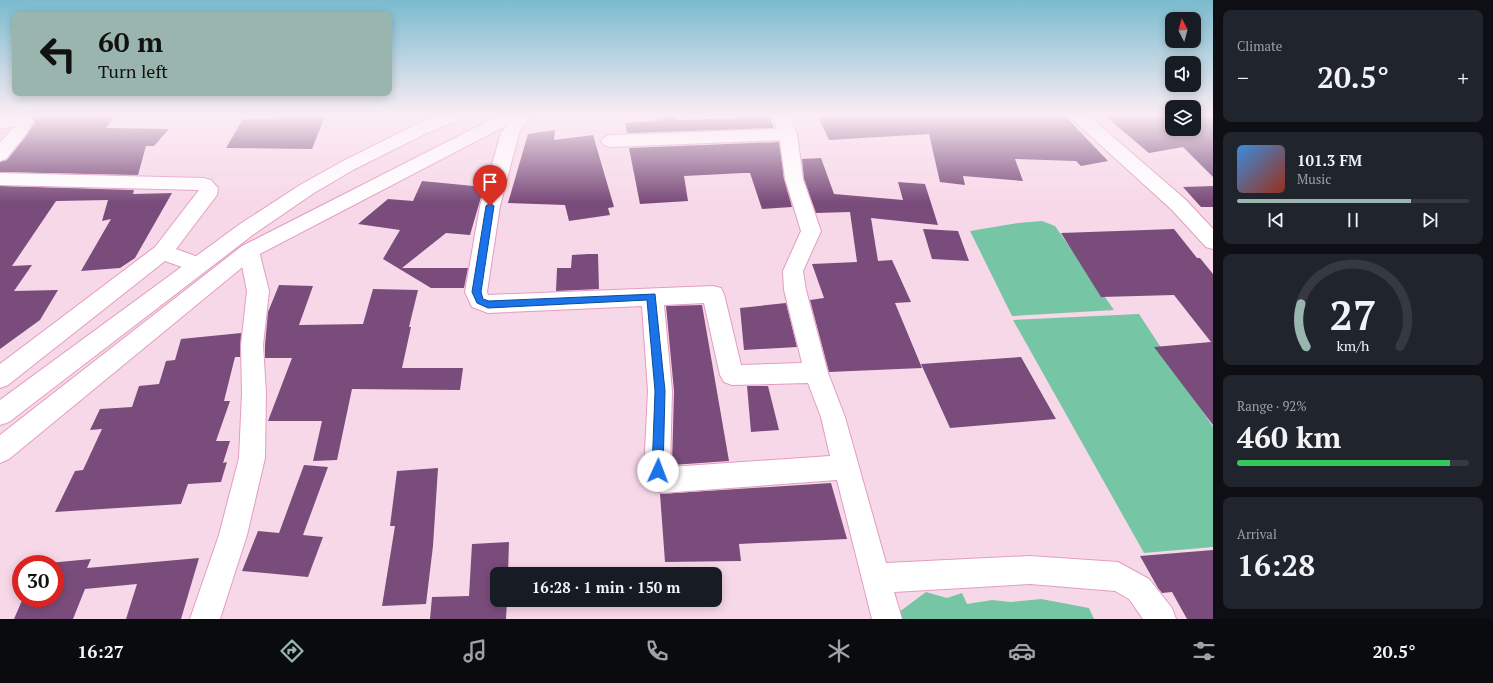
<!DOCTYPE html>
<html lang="en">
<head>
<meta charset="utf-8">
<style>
  :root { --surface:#171b24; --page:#20242c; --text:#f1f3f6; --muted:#9ea1a6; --line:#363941; --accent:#99b5ad }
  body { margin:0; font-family:"PT Serif",serif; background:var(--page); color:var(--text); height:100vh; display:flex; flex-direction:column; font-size:15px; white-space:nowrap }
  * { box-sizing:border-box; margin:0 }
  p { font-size:13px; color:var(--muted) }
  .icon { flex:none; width:22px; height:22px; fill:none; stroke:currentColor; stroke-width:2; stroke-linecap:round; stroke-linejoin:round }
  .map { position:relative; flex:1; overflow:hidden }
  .drawer { display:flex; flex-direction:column; gap:10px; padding:10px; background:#0d0f14; width:280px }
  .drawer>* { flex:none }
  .hud { position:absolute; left:12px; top:12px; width:380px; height:84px; border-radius:8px; box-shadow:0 2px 10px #0003; background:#99b5ad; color:#111; overflow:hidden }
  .needle { width:26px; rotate:354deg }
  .buttons { position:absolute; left:1165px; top:12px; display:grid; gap:8px }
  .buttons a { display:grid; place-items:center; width:36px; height:36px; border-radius:8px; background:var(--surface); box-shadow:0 2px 10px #0003; font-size:20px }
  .speed { position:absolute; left:12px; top:555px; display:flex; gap:8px; font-size:20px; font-weight:700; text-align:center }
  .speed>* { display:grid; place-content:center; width:52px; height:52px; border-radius:50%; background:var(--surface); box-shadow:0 2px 10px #0003; line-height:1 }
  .speed .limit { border:6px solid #d22; background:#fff; color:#111 }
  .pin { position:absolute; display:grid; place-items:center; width:34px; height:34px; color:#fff; margin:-41px -17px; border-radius:50% 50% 50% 0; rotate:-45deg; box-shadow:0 0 4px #0007 }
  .pin .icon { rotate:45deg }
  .me { position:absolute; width:44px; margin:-22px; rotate:2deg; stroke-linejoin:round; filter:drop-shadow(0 0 3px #0008) }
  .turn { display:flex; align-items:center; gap:14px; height:84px; padding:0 20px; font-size:18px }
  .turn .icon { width:52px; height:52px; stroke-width:2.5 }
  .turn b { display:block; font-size:28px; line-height:34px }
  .big { font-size:30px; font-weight:600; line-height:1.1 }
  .drawer .widget { flex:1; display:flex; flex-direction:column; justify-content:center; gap:6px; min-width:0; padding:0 14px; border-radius:8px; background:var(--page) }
  .drawer .dial { align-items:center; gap:0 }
  .dial svg { height:104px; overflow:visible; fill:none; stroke:var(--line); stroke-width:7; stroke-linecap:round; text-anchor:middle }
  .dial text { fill:var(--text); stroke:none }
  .song { display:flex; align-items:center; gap:12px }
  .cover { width:48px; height:48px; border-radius:6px; background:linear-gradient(135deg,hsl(210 70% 55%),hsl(10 70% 35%)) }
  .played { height:4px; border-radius:2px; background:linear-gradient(90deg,var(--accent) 75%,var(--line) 75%) }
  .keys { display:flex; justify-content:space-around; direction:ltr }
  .heat { display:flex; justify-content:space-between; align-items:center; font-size:22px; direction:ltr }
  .charge { height:6px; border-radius:3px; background:linear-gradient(90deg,#34c759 92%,var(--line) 0) }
  .trip { position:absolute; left:490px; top:567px; width:232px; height:40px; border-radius:8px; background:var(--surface); box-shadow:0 2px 10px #0003; font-weight:600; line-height:40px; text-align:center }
  .tab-bar { display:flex; height:64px; justify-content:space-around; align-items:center; background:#090b0e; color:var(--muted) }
  .tab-bar .icon { width:28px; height:28px }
  .tab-bar .selected { color:var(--accent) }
  .tab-bar b { font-size:18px; color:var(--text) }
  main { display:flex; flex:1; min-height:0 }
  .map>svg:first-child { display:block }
</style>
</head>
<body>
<main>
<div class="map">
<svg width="1213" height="619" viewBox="0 0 1213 619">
  <rect width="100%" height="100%" fill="#f7d8e8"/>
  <path fill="#76c6a6" d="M1042,221L1055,226L1114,310L1012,316L970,231L1018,223Z
    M1139,314L1213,427V547L1144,553L1013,320Z
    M926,592L947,598L962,593L967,604L992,600L1011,602L1041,599L1089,608L1094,619H895V615Z"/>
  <path fill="#7a4c7b" d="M32,116H115L106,128L169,129L154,146H146L138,175L0,172V162L7,160L27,135L35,122Z
    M278,116H325L312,149L226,148L243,119L277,118Z
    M735,116H769L774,128L627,133L625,123L657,121L656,118L678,117V120L736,118Z
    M818,116H1065L1108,161L1081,166L1076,161L1015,159L1023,181L963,176L965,185L940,182L929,134L829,140Z
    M1105,116H1172V129H1194V116H1213V177L1183,147L1149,153Z
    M555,130L554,140L593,135L614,207L608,208L610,215L569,221L565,205L508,203L528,134Z
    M779,142L784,179L792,207L762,209L750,173H743L684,176L688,201L640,204L629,148Z
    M821,158L834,194L903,200L898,182L925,184L938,225L871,218L878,261L892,260L911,302L895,303L922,368L829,372L810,300L824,298L812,264L857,262L850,212L816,213L804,179L802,159Z
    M422,181L484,187L470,235L446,233L402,268H468L464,288H431L383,259L400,230L358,224L388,199L413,201Z
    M0,186L134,190L133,194L172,193L135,258L120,268L81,271L111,219L102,221L108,200L56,201L12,266L32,265L14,291L58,290L40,320L0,349Z
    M1213,186V207H1201L1183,187Z
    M923,229L958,231L969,261L932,259Z
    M1174,229L1197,258H1200L1213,274V425L1154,347L1211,342L1174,295L1101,297L1061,233Z
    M588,254H598L599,289L556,291L557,268H571L572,255Z
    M279,285L313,286L299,325L363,324L373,289L418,290L409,327H411L402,368H463L460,390L352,389L337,460L313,461L322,421H268L292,358H265V345L268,312Z
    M786,303L797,347L744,350L740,308Z
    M702,305L729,461L672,465L674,391L666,306Z
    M241,333L240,357H235L224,401H230L216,441H230L223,463L227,462L221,482L188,484L181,504L55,512L75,471L83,470L102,429L90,430L100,409L132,407L139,386L159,384L166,361L175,360L181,339Z
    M1021,357L1056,419L950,428L921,364Z
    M747,386H768L779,430L751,432Z
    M304,465L328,467L303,535L323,537L308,577L242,571L258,531L279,533Z
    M438,468L433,546L426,604L382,606L395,526H390L397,471Z
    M831,483L847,539L739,544L741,561L665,562L660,494Z
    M509,542L508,574H497V600H507L506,619H430L432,597L469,596L472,544Z
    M1213,550V619H1187L1172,592L1162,593L1158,588L1140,556Z
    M199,558L181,619H126L137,584L85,589L73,619H14L23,598H55V564H38L91,559L87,568Z"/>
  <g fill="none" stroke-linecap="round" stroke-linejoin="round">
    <defs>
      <path id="minor" d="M25,116L31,117L34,121L26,134L6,159L0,161V143L13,127L0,128V118Z
        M514,116H530L519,133L500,206L487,292L488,295L713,286L721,288L724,294L741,365L802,363L784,290L783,271L801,231L785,179L780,140L610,147L604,145L601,141L604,137L610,135L777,129L773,116H789L797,134L803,179L821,231L803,271L806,290L828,373L845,417L886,563L1030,556L1118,562L1149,579L1172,608L1176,619H1143L1129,599L1115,591L1030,584L894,592L902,619H872L837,480L662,493L653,489L644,471L648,391L642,306L488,313L472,307L465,292L480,206L501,133ZM704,303L720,375L724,382L732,385L808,383L821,417L830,456L670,467L672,391L664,305Z
        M0,173L204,178L211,180L218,188L217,195L176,249L206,260L209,265L206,270L199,273L165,261L8,385L0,388V364L155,247L199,190L0,185Z
        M249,243L256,246L259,251L269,291L263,345L266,393L265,458L247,535L220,619H190L219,535L239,458L242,393L241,345L247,291L239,251L242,246Z"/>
      <path id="major" d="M439,116H461L459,120L425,134L353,170L314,193L254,234L9,422L0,425V400L240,224L300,185L341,162L413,126Z
        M498,116H522L520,120L511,123L256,256L9,459L0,463V435L242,246Z
        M1071,116H1089L1186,200L1213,229V249L1206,247L1172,210L1073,120Z"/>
    </defs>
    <use href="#minor" stroke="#e49cc2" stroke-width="2"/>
    <use href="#major" stroke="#e49cc2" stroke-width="2"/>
    <use href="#minor" fill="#fff" fill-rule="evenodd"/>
    <use href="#major" fill="#fff" fill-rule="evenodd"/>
  </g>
  <linearGradient id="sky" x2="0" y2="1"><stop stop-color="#7abbce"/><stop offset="0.57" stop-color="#fbedf5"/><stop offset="1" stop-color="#fbedf5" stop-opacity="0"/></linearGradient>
  <rect width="1213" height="202" fill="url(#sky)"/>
  <path fill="#1a73e8" stroke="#114b97" d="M490,203L494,206L481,292L483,299L489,301L655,294L665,391L663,471L661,474L658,476L654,474L652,471L655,391L647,300L488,308L477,303L472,292L486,206Z"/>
</svg>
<div class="buttons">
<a><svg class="needle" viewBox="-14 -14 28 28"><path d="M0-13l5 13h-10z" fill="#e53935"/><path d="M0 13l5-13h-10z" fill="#9ea1a6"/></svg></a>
<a><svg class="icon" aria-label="sound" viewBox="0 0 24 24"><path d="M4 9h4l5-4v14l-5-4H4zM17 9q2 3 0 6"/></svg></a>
<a><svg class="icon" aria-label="layers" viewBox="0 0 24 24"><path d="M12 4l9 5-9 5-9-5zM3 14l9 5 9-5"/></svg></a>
</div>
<div class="speed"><div class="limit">30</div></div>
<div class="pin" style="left:490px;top:206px;background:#d93025"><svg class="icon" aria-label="arrive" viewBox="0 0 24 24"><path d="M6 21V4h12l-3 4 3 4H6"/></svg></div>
<svg class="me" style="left:658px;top:471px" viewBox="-20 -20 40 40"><circle r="19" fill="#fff"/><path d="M0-13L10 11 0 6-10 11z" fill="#1a73e8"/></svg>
<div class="trip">16:28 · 1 min · 150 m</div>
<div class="hud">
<div class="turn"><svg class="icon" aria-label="left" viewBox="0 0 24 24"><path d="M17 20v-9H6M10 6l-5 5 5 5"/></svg><div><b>60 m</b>Turn left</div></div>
</div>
</div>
<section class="drawer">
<div class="widget"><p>Climate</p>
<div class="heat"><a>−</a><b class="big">20.5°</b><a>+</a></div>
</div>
<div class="widget">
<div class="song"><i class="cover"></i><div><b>101.3 FM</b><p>Music</p></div></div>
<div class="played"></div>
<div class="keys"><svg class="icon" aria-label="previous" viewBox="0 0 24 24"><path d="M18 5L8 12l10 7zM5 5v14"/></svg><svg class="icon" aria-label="pause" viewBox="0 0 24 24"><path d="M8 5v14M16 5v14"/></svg><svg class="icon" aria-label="next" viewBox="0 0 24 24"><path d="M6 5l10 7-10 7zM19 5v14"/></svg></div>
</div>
<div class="widget dial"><svg viewBox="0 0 100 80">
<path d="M14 69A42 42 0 1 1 86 69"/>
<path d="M14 69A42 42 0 0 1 10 36" stroke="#99b5ad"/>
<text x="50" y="56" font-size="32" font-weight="700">27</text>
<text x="50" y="72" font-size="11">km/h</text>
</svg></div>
<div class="widget"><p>Range · 92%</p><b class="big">460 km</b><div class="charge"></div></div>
<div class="widget"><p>Arrival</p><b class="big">16:28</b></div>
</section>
</main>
<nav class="tab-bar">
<b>16:27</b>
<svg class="icon selected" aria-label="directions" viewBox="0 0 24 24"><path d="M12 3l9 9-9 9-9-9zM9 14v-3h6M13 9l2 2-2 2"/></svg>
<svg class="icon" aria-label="music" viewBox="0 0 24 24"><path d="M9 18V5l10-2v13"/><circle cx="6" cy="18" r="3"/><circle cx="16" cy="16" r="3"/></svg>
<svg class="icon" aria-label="phone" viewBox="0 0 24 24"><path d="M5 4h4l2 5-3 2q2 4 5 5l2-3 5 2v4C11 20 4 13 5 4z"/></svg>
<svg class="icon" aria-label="climate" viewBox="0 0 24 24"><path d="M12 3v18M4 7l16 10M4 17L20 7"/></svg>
<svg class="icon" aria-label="car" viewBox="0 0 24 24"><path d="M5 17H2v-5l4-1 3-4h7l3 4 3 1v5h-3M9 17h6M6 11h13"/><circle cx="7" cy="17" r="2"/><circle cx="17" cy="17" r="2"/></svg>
<svg class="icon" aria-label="filters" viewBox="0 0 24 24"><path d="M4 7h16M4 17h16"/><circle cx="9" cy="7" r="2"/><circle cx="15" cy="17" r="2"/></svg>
<b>20.5°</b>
</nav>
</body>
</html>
